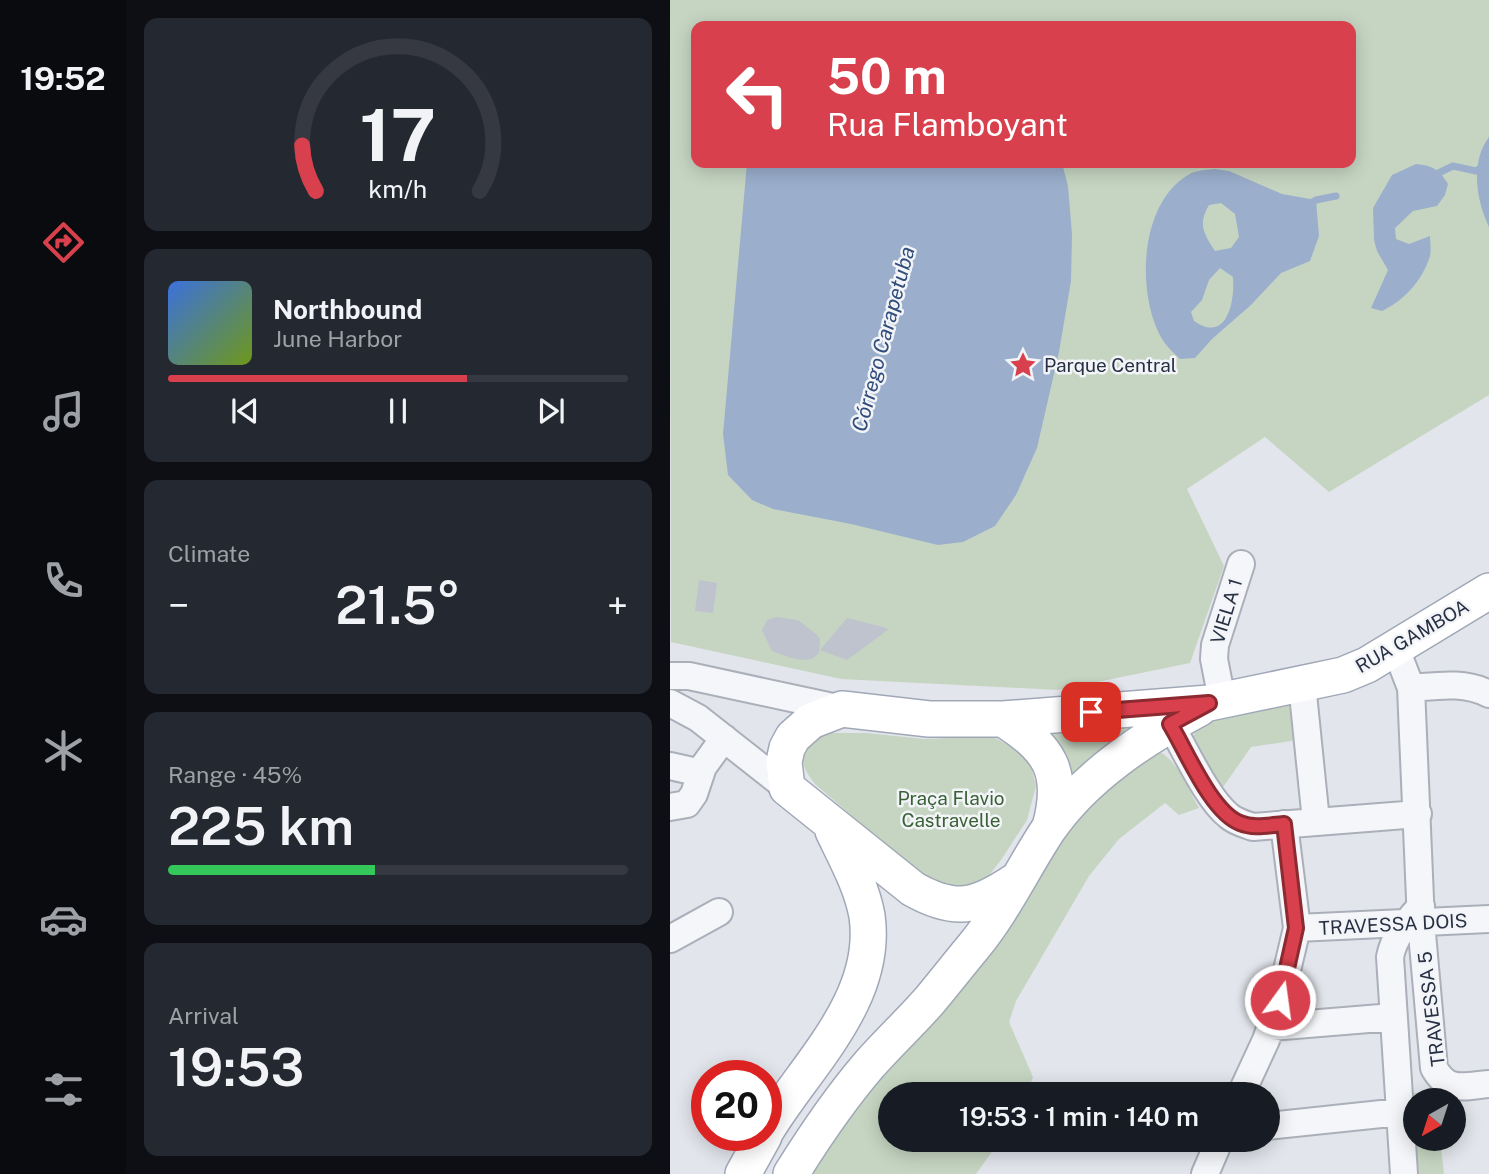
<!DOCTYPE html>
<html lang="en">
<head>
<meta charset="utf-8">
<style>
  :root { --surface:#171b24; --page:#242831; --text:#f1f3f6; --muted:#9ea1a6; --line:#363941; --accent:#d7404c }
  body { margin:0; font-family:"Public Sans",sans-serif; background:var(--page); color:var(--text); height:100vh; display:flex; flex-direction:column; font-size:26px; white-space:nowrap }
  * { box-sizing:border-box; margin:0 }
  p { font-size:23px; color:var(--muted) }
  .icon { flex:none; width:38px; height:38px; fill:none; stroke:currentColor; stroke-width:2; stroke-linecap:round; stroke-linejoin:round }
  .map { position:relative; flex:1; overflow:hidden }
  .side { display:flex; flex-direction:column; gap:18px; padding:18px; background:#0d0f14; width:544px }
  .side>* { flex:none }
  .guide { position:absolute; left:21px; top:21px; width:665px; height:147px; border-radius:14px; box-shadow:0 4px 18px #0003; background:#d7404c; color:#fff; overflow:hidden }
  .needle { width:46px; rotate:219deg }
  .tools { position:absolute; left:733px; top:1088px; display:grid; gap:14px }
  .tools a { display:grid; place-items:center; width:63px; height:63px; border-radius:50%; background:var(--surface); box-shadow:0 4px 18px #0003; font-size:35px }
  .speed { position:absolute; left:21px; top:1060px; display:flex; gap:14px; font-size:35px; font-weight:700; text-align:center }
  .speed>* { display:grid; place-content:center; width:91px; height:91px; border-radius:50%; background:var(--surface); box-shadow:0 4px 18px #0003; line-height:1 }
  .speed .limit { border:10px solid #d22; background:#fff; color:#111 }
  .pin { position:absolute; display:grid; place-items:center; width:60px; height:60px; color:#fff; margin:-30px; border-radius:14px; box-shadow:0 4px 10px #0006 }
  .me { position:absolute; width:77px; margin:-38px; rotate:14deg; stroke-linejoin:round; filter:drop-shadow(0 0 5px #0008) }
  .turn { display:flex; align-items:center; gap:24px; height:147px; padding:0 21px; font-size:32px }
  .turn .icon { width:91px; height:91px; stroke-width:2.5 }
  .turn b { display:block; font-size:49px; line-height:60px }
  .big { font-size:52px; font-weight:600; line-height:1.1 }
  .side .widget { flex:1; display:flex; flex-direction:column; justify-content:center; gap:10px; min-width:0; padding:0 24px; border-radius:14px; background:var(--page) }
  .side .dial { align-items:center; gap:0 }
  .dial svg { height:182px; overflow:visible; fill:none; stroke:var(--line); stroke-width:7; stroke-linecap:round; text-anchor:middle }
  .dial text { fill:var(--text); stroke:none }
  .song { display:flex; align-items:center; gap:21px }
  .cover { width:84px; height:84px; border-radius:10px; background:linear-gradient(135deg,hsl(220 70% 55%),hsl(80 70% 35%)) }
  .played { height:7px; border-radius:4px; background:linear-gradient(90deg,var(--accent) 65%,var(--line) 65%) }
  .keys { display:flex; justify-content:space-around; direction:ltr }
  .heat { display:flex; justify-content:space-between; align-items:center; font-size:38px; direction:ltr }
  .charge { height:10px; border-radius:5px; background:linear-gradient(90deg,#34c759 45%,var(--line) 0) }
  .trip { position:absolute; left:208px; top:1082px; width:402px; height:70px; border-radius:35px; background:var(--surface); box-shadow:0 4px 18px #0003; font-weight:600; line-height:70px; text-align:center }
  main { display:flex; flex:1; min-height:0 }
  .tab-bar { display:flex; flex-direction:column; width:126px; justify-content:space-around; align-items:center; background:#090b0e; color:var(--muted) }
  .tab-bar .icon { width:49px; height:49px }
  .tab-bar .active { color:var(--accent) }
  .tab-bar b { font-size:32px; color:var(--text) }
  .map>svg:first-child { display:block }
</style>
</head>
<body>
<main>
<nav class="tab-bar">
<b>19:52</b>
<svg class="icon active" aria-label="directions" viewBox="0 0 24 24"><path d="M12 3l9 9-9 9-9-9zM9 14v-3h6M13 9l2 2-2 2"/></svg>
<svg class="icon" aria-label="music" viewBox="0 0 24 24"><path d="M9 18V5l10-2v13"/><circle cx="6" cy="18" r="3"/><circle cx="16" cy="16" r="3"/></svg>
<svg class="icon" aria-label="phone" viewBox="0 0 24 24"><path d="M5 4h4l2 5-3 2q2 4 5 5l2-3 5 2v4C11 20 4 13 5 4z"/></svg>
<svg class="icon" aria-label="climate" viewBox="0 0 24 24"><path d="M12 3v18M4 7l16 10M4 17L20 7"/></svg>
<svg class="icon" aria-label="car" viewBox="0 0 24 24"><path d="M5 17H2v-5l4-1 3-4h7l3 4 3 1v5h-3M9 17h6M6 11h13"/><circle cx="7" cy="17" r="2"/><circle cx="17" cy="17" r="2"/></svg>
<svg class="icon" aria-label="filters" viewBox="0 0 24 24"><path d="M4 7h16M4 17h16"/><circle cx="9" cy="7" r="2"/><circle cx="15" cy="17" r="2"/></svg>
</nav>
<section class="side">
<div class="widget dial"><svg viewBox="0 0 100 80">
<path d="M14 69A42 42 0 1 1 86 69"/>
<path d="M14 69A42 42 0 0 1 8 49" stroke="#d7404c"/>
<text x="50" y="56" font-size="32" font-weight="700">17</text>
<text x="50" y="72" font-size="11">km/h</text>
</svg></div>
<div class="widget">
<div class="song"><i class="cover"></i><div><b>Northbound</b><p>June Harbor</p></div></div>
<div class="played"></div>
<div class="keys"><svg class="icon" aria-label="previous" viewBox="0 0 24 24"><path d="M18 5L8 12l10 7zM5 5v14"/></svg><svg class="icon" aria-label="pause" viewBox="0 0 24 24"><path d="M8 5v14M16 5v14"/></svg><svg class="icon" aria-label="next" viewBox="0 0 24 24"><path d="M6 5l10 7-10 7zM19 5v14"/></svg></div>
</div>
<div class="widget"><p>Climate</p>
<div class="heat"><a>−</a><b class="big">21.5°</b><a>+</a></div>
</div>
<div class="widget"><p>Range · 45%</p><b class="big">225 km</b><div class="charge"></div></div>
<div class="widget"><p>Arrival</p><b class="big">19:53</b></div>
</section>
<div class="map">
<svg width="819" height="1174" viewBox="0 0 819 1174">
  <rect width="100%" height="100%" fill="#e2e5eb"/>
  <path fill="#c6d5c2" fill-rule="evenodd" d="M0,0H819V395L659,492L595,437L517,489L554,566L520,663L388,690L171,679L1,642ZM26,26H681V163H26Z
    M625,699L628,740L581,747L549,793L521,741L525,732L538,721Z
    M491,715L392,794L363,730Z
    M144,733H196L254,739L322,736L348,751L361,766L366,786L357,820L331,860L310,887L286,894L260,883L145,784C127,761 132,758 144,733Z
    M486,750C507,758 518,789 529,808L509,815L495,803L449,839L419,876L346,1001L339,1022L363,1077L357,1094H220V1139H331L306,1174H136L410,813Z
    M766,1092L767,1101H746L745,1134L742,1093Z
    M746,1139H770L774,1174H749Z"/>
  <path fill="#9bafcd" fill-rule="evenodd" d="M819,137V227C806,200 800,162 819,137Z
    M77,163H392L398,186L402,234L401,281L389,352L367,448L346,495L325,526L293,542L268,545L181,524L103,509L82,500L58,475L53,434Z
    M746,164C763,166 769,169 778,184L775,195L767,206L743,211L725,228L726,239L739,244L760,236C760,243 762,252 759,259C751,282 733,301 712,311L701,308L718,270L707,251L704,240L703,208L722,175Z
    M545,169L559,171L612,194L646,200L649,236L640,261L611,273L581,305L542,339L525,358L510,359C504,353 496,346 492,339C466,294 469,204 518,175C526,170 536,170 545,169ZM551,203L565,214L569,237L561,248L545,251C533,233 528,224 539,205ZM550,268L563,277C565,301 557,344 524,321L521,312L532,300L539,280Z"/>
  <g fill="none" stroke-linecap="round" stroke-linejoin="round">
    <path stroke="#9bafcd" stroke-width="7" d="M762,176L783,166L806,171L819,162
      M640,204L646,200L666,196"/>
  </g>
  <path fill="#bec3ce" d="M29,580L47,583L43,613L25,611Z
    M107,617L128,620L146,634L150,639L149,653L142,659L133,660L121,658L102,651L92,630L97,620Z
    M177,618L213,627L219,629L177,660L150,650Z"/>
  <g fill="none" stroke-linecap="round" stroke-linejoin="round">
    <defs>
      <path id="minor" d="M726,649L741,688C767,686 794,681 819,694
        M0,676H19L172,709
        M632,684L646,821
        M741,688L751,922L764,1068C778,1093 793,1086 819,1084
        M552,700L544,659L545,645L571,564
        M0,703L28,718L117,788
        M500,724C515,749 537,799 559,816C566,822 574,824 583,827L748,814
        M0,766L31,773
        M0,807L17,804L24,794L33,767L54,738
        M627,928L819,919
        M0,939L49,912
        M601,1027L723,1017
        M571,1094L596,1040L610,1000L627,928L614,824
        M598,1126L730,1112
        M535,1174L550,1139
        M734,1174L720,957C724,936 737,922 751,906"/>
      <path id="major" d="M333,719C380,748 395,772 380,827
        M345,881C306,907 286,913 243,889L117,788L114,762L117,748L123,737L141,721L172,709L259,719H333L539,703L673,675L697,665L819,591
        M96,1131C135,1066 209,1000 197,916C192,887 176,858 163,831
        M73,1174L94,1136
        M121,1174C144,1137 169,1100 198,1066C218,1043 240,1023 260,1000C275,982 289,964 304,946C333,911 353,868 378,830C415,776 474,738 530,708"/>
    </defs>
    <use href="#minor" stroke="#aaafb9" stroke-width="30"/>
    <use href="#major" stroke="#a0a8b8" stroke-width="38"/>
    <use href="#minor" stroke="#f5f6f9" stroke-width="26"/>
    <use href="#major" stroke="#fff" stroke-width="35"/>
  </g>
  <g fill="none" stroke-linecap="round" stroke-linejoin="round">
    <defs>
      <path id="route" d="M421,712L539,703L500,724C516,750 541,812 570,823C584,829 599,825 614,824L626,928L610,1000"/>
    </defs>
    <use href="#route" stroke="#8c2a31" stroke-width="18"/>
    <use href="#route" stroke="#d7404c" stroke-width="12"/>
  </g>
  <defs>
    <symbol id="sight-bare" viewBox="-9 -9 18 18"><path d="M0-6L1.8-2.2L6-1.7L2.9 1.2L3.7 5.4L0 3.3L-3.7 5.4L-2.9 1.2L-6-1.7L-1.8-2.2Z" fill="#d7404c" stroke="#f2f4f8" stroke-width="2.5" paint-order="stroke"/></symbol>
  </defs>
  <g fill-rule="evenodd">
    <use href="#sight-bare" x="334" y="346" width="38" height="38"/>
  </g>
  <g text-anchor="middle" dominant-baseline="central" stroke-width="5" stroke-linejoin="round" paint-order="stroke">
    <g font-size="19" fill="#283144" stroke="#f2f4f8" text-anchor="start">
      <text x="374" y="365">Parque Central</text>
    </g>
    <g font-size="19" fill="#283144" stroke="#f2f4f8">
      <text transform="translate(556 611) rotate(-73)">VIELA 1</text>
      <text transform="translate(742 636) rotate(-30)">RUA GAMBOA</text>
      <text transform="translate(723 924) rotate(-3)">TRAVESSA DOIS</text>
      <text transform="translate(761 1009) rotate(-97)">TRAVESSA 5</text>
    </g>
    <g font-size="19" fill="#3a6135" stroke="#f2f4f8">
      <text x="281" y="798">Praça Flavio<tspan x="281" dy="22">Castravelle</tspan></text>
    </g>
    <g font-size="21" font-style="italic" fill="#304c7b" stroke="#f2f4f8">
      <text transform="translate(213 339) rotate(-75)">Córrego Carapetuba</text>
    </g>
  </g>
</svg>
<div class="tools">
<a><svg class="needle" viewBox="-14 -14 28 28"><path d="M0-13l5 13h-10z" fill="#e53935"/><path d="M0 13l5-13h-10z" fill="#9ea1a6"/></svg></a>
</div>
<div class="speed"><div class="limit">20</div></div>
<div class="pin" style="left:421px;top:712px;background:#d93025"><svg class="icon" aria-label="arrive" viewBox="0 0 24 24"><path d="M6 21V4h12l-3 4 3 4H6"/></svg></div>
<svg class="me" style="left:610px;top:1000px" viewBox="-20 -20 40 40"><circle r="17" fill="#d7404c" stroke="#fff" stroke-width="3"/><path d="M0-11L8 9 0 5-8 9z" fill="#fff"/></svg>
<div class="trip">19:53 · 1 min · 140 m</div>
<div class="guide">
<div class="turn"><svg class="icon" aria-label="left" viewBox="0 0 24 24"><path d="M17 20v-9H6M10 6l-5 5 5 5"/></svg><div><b>50 m</b>Rua Flamboyant</div></div>
</div>
</div>
</main>
</body>
</html>
